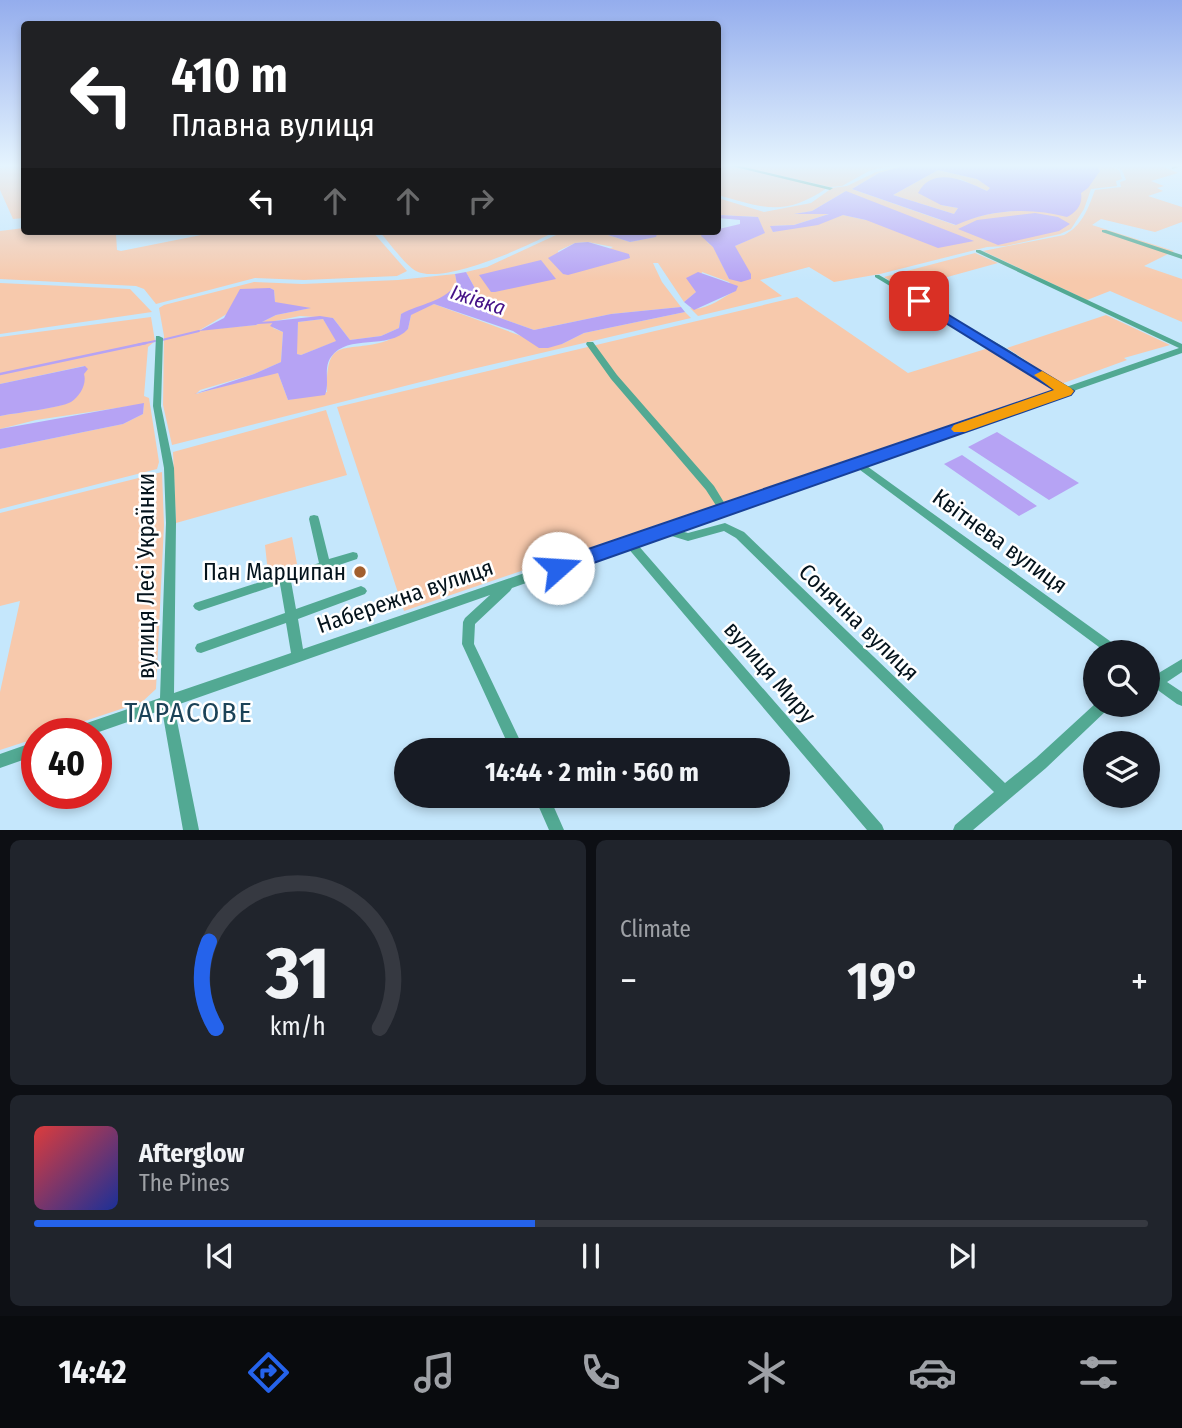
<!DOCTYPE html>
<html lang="en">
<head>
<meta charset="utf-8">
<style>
  :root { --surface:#171b24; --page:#20242c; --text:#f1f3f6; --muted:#9ea1a6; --line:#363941; --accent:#2563eb }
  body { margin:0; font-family:"Fira Sans Condensed",sans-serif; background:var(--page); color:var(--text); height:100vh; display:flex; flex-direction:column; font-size:26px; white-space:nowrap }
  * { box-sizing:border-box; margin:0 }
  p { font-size:23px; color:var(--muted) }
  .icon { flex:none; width:38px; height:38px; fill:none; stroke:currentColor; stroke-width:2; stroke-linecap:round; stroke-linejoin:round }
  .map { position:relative; height:830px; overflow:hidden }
  .drawer { display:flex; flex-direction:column; gap:10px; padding:10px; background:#0d0f14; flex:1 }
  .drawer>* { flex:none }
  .guide { position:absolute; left:21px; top:21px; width:700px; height:214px; border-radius:7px; box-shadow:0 4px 10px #0003; background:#202124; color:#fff; overflow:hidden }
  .tools { position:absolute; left:1083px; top:640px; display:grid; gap:14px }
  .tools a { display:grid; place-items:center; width:77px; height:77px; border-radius:50%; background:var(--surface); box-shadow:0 4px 10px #0003; font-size:35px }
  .speed { position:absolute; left:21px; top:718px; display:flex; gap:14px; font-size:35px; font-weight:700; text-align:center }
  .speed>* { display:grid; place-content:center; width:91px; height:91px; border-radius:50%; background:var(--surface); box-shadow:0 4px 10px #0003; line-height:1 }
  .speed .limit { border:10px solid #d22; background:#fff; color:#111 }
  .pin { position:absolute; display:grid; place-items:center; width:60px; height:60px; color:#fff; margin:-30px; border-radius:14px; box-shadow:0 4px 10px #0006 }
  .me { position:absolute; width:77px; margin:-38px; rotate:71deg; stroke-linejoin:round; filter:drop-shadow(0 0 5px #0008) }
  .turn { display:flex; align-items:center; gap:24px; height:147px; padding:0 35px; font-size:32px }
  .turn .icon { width:91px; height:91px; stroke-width:2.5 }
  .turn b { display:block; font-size:49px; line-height:60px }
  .lanes { display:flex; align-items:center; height:66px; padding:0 35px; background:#0003; justify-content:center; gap:35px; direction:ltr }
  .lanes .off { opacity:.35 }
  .big { font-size:52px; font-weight:700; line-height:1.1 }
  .drawer .tile { flex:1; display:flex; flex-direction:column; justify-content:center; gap:10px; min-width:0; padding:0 24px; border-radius:10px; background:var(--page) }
  .drawer .dial { align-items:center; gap:0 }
  .dial svg { height:182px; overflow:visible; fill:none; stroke:var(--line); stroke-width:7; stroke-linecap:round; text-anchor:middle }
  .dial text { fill:var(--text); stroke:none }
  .song { display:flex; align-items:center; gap:21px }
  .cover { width:84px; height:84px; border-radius:10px; background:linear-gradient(135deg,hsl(0 70% 55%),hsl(230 70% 35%)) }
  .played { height:7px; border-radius:4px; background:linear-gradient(90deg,var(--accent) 45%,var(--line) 45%) }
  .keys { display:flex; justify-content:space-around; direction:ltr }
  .heat { display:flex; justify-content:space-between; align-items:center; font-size:38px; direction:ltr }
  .drawer .tiles { flex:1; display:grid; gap:10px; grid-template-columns:1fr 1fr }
  .tile:last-child { grid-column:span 2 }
  .trip { position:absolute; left:394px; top:738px; width:396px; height:70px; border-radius:35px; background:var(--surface); box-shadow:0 4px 10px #0003; font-weight:700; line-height:70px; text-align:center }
  .menu { display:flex; height:112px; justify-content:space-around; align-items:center; background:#090b0e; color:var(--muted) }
  .menu .icon { width:49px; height:49px }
  .menu .selected { color:var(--accent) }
  .menu b { font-size:32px; color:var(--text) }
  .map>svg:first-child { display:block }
</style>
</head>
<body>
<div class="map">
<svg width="1182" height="830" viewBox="0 0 1182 830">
  <rect width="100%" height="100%" fill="#c5e7fc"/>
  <path fill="#f7c9ac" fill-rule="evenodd" d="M11,165H24V218L13,219L0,190V168Z
    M718,165H725L827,188C784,217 764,208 718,195Z
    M734,165H893L869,171L842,186L830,187Z
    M907,165L879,173L852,189L955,225C990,209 1031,207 1067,216L1081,193L1100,171L1096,165H1109L1119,170L1122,179L1116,181L1117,186L1091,189L1084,209L1071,229L1060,234L1006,246L987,247L880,274L834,282L809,267L760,280L782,296L698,316L690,308C704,312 722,298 735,291L729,282L702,272L696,292L684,302L658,263H653L662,282L681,307L611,314L534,330L489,314L466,272L487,267L556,235L550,234C524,248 442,285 416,271C405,265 388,241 379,231H577L605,234L630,242L655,237L658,231H712L702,233L708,243L713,246L729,279L735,246L764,233L758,217L718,215V198L764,212L811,203L832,188L847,186L876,172ZM846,191L866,220L843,215L773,232L771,226L794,225L832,213L794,214L812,211ZM588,242L613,247L563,274L558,251L575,243Z
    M1112,165H1160L1178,173L1151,181L1164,186L1157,188L1163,191L1148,196L1182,207V222L1155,232L1101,219L1092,225L1174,251L1144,266L1182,279V322L1110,291L1087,300L983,251L1064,235C1082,226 1088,209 1095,190L1121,187L1120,182L1126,180L1122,170Z
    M938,170L977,179L991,188L987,191L960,179L941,205L958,208L954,214L893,195Z
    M24,228V231H108L116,234L117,250L121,251L221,231H372L407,271L397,276L304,280L255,278L156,304L144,289L136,286L0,279V231Z
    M975,253L998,263L904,289L884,277Z
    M455,274L457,284L443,299L401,314L399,328L381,336L350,340L333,318L300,316L275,321L273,328L283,332L281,362L254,374L200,390L196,394L271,373H278L288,400L327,392C326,336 342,353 383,342C391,340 400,333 408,329L411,315L416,310L434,304L524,337L562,344L584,333L685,312L691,318L464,371L172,445L163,405L164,336L159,308L164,305L254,282L302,284L398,280ZM270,288L274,290L275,302L285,306L310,308L276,315L256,325L200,330Z
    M0,283L130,289L152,312L0,334Z
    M797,297L908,373L992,347L1055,389L404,611L337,407Z
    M1106,315L1170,345L1124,358L1127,360L1061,384L1007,348Z
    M151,317L155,341L148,347L144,396L149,398L159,462L157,469L0,509V449L123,424L143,414L144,404L36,420L0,429V416C14,413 62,408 71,401C82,395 85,377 84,366L0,384V337Z
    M323,319L337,341L301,355L296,354L298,322Z
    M326,410L347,475L176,523L173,452Z
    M162,472L164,525L156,689L142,702L49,733H37V738L0,750V692L20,601L0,606V513Z
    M292,537L297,564L268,573L265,545Z"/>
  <path fill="#b6a3f4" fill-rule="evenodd" d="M907,165H1096L1100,171L1088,188L1081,193C1083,204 1077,212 1067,217C1031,207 990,209 956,225L852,189L879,173ZM938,170L977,179L990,188L987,191C965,181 933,165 918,193L941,205L958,208L954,214L893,195Z
    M846,191L974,241L938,248L866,220L843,215L818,225L773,232L770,226L794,225L829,214H794L812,211Z
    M1035,213L1058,217L1070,224L1059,231L998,245L958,229L977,220Z
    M718,215L758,217L765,233L735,246L751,274V279L741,282L729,279L713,247L701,236L702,233L740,224V220L718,218Z
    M577,231H658L656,237L630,242L605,234Z
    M588,242L629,254L630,258L568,275L563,274L548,258L575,243Z
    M541,260L556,279L495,292H491L479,275Z
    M466,272L489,314L534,330L611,314L681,307L685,312L584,333L562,344L548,348H539L513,331L434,304L411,315L408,329C388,351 348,333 331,357C323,368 330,383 325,395L288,400L278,373L194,394L254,374L281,362L283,332L270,326L274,321L320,316L333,318L350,340L381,336L399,328L401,314C422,303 441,303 457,284L455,274ZM323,319L336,341L301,355L297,354L298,322Z
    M698,272L738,286L736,291L694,310L684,302L696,292L686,278Z
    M270,288L274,290L275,302L311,308L276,315L256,325L199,331L224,318L240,289Z
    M85,366L88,369L84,374C87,384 80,396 71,402C61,408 14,413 0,416V384Z
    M144,403L143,414L123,424L0,449V429Z
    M997,432L1079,483L1049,500L968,447Z
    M962,455L1037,506L1019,516L944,464Z"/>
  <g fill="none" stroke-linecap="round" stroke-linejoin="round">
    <path stroke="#b6a3f4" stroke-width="2" d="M258,323L275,322
      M162,340L199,331
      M137,345L155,341"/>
    <path stroke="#b6a3f4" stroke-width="2.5" d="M0,374L146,343"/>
    <path fill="#52a993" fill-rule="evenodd" d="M0,165H7L0,167Z
      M727,165H736L833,188L830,190Z
      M1177,165H1182V166L1172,169V167Z
      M1102,230H1106L1182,255V259L1102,232Z
      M976,250H980L1182,344V353L864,464L1121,649L1123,653H1107L856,467L677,530L688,533L725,523L744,532L1005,783L1036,758L1096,703V705H1110L1108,709L1046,768L973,830H953L955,825L994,792L736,538L724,531L688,541L665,534L637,544L882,825L884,830H867L627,547L512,588L510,591L475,624L474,644L525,751H511L462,644L463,622L465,618L490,595L174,706L199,830H183L162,710L96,733H71L73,728L78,726L160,698L166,523L164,468L153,406L156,336H159L163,338L161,406L174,468L176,523L174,693L291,653L286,623L201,653L197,652L195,648L197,644L285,613L280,584L199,611L195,609L193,606L195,603L319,563L309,519L310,516L314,515L318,516L319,519L329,559L353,552L357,553L358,556L357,559L291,581L296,609L361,586L365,588L367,591L365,594L298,619L303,649L717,507L706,490L611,379L586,344L587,342H593L617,375L714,486L725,504L1058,390L1001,353L875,277V275H879L1007,349L1066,387L1179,348L976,252Z
      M1182,659V672L1167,682L1182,692V706L1177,704L1148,683V669L1157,674Z
      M37,741V755L0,768V754Z
      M534,796H549L564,830H549Z"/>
  </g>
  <linearGradient id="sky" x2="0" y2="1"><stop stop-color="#94aded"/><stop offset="0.59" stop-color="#e5f4fe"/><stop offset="1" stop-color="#e5f4fe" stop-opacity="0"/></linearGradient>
  <rect width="1182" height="281" fill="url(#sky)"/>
  <path fill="#2563eb" stroke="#184099" stroke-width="2" d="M919,297L1074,391L1071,395L565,573L558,576L550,573L547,568L550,562L1054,390L915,304V298Z"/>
  <path fill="#f59e0b" d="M1042,371L1071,388L1074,391L1071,395L965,432H954L951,429L954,425L1054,390L1034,375Z"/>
  <circle fill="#a25f2e" stroke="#fff" stroke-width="2.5" cx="360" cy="572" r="7"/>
  <g text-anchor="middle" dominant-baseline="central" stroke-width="5" stroke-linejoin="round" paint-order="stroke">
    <g font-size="21" font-style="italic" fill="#441187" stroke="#fff">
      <text transform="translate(478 300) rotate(18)">Іжівка</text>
    </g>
    <g font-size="23" fill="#04131c" stroke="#fff">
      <text transform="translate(1000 541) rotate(36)">Квітнева вулиця</text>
      <text transform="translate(146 576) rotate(-90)">вулиця Лесі Українки</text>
      <text transform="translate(405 596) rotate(-19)">Набережна вулиця</text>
      <text transform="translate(859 622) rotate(44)">Сонячна вулиця</text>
      <text transform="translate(770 672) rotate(49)">вулиця Миру</text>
    </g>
    <g font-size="23" fill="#04131c" stroke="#fff" text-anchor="end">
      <text x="346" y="572">Пан Марципан</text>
    </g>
    <g font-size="28" letter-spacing="2" fill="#1c4358" stroke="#fff">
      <text x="189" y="712">ТАРАСОВЕ</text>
    </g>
  </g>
</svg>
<div class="tools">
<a><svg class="icon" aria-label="search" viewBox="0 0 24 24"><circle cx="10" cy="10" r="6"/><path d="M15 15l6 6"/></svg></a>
<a><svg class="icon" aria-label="layers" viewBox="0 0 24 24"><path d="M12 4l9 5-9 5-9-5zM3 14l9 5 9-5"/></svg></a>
</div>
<div class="speed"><div class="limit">40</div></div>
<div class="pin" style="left:919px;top:301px;background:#d93025"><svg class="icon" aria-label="arrive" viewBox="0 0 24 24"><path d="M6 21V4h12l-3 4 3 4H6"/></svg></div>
<svg class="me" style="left:558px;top:568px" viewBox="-20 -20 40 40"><circle r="19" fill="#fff"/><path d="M0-13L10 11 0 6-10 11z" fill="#2563eb"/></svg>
<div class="trip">14:44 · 2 min · 560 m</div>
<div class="guide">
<div class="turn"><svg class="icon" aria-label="left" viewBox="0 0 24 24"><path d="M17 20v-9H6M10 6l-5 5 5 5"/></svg><div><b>410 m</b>Плавна вулиця</div></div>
<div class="lanes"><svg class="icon" aria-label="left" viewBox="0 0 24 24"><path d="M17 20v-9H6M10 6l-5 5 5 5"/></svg><svg class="icon off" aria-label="ahead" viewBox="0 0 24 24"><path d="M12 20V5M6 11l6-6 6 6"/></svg><svg class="icon off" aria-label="ahead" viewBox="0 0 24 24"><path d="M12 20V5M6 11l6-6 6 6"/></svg><svg class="icon off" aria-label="right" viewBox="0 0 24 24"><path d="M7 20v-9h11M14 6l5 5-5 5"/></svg></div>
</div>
</div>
<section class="drawer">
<div class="tiles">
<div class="tile dial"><svg viewBox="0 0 100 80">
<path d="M14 69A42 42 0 1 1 86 69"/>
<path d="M14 69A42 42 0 0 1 11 31" stroke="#2563eb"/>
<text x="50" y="56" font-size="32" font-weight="700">31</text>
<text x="50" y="72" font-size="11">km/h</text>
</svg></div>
<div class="tile"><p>Climate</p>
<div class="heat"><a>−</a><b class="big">19°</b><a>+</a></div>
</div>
<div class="tile">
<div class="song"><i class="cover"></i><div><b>Afterglow</b><p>The Pines</p></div></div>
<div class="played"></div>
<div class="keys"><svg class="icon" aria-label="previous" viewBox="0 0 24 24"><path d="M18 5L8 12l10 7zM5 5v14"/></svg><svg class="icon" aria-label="pause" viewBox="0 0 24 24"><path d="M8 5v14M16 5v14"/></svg><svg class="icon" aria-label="next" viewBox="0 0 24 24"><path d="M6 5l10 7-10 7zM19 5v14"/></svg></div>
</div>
</div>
</section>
<nav class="menu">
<b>14:42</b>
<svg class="icon selected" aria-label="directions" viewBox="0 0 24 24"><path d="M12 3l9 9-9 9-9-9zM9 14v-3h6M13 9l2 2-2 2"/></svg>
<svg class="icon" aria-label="music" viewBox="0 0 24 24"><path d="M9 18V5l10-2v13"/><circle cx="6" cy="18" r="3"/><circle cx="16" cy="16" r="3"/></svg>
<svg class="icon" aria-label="phone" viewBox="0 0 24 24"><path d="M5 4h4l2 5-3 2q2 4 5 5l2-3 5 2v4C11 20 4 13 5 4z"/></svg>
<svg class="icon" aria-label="climate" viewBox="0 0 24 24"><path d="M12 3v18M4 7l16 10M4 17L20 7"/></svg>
<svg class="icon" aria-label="car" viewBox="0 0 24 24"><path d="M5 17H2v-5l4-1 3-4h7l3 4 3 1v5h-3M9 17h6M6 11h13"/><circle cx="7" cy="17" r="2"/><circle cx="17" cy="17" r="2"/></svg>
<svg class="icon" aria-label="filters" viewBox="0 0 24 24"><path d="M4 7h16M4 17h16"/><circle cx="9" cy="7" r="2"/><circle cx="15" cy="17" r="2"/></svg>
</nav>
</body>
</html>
